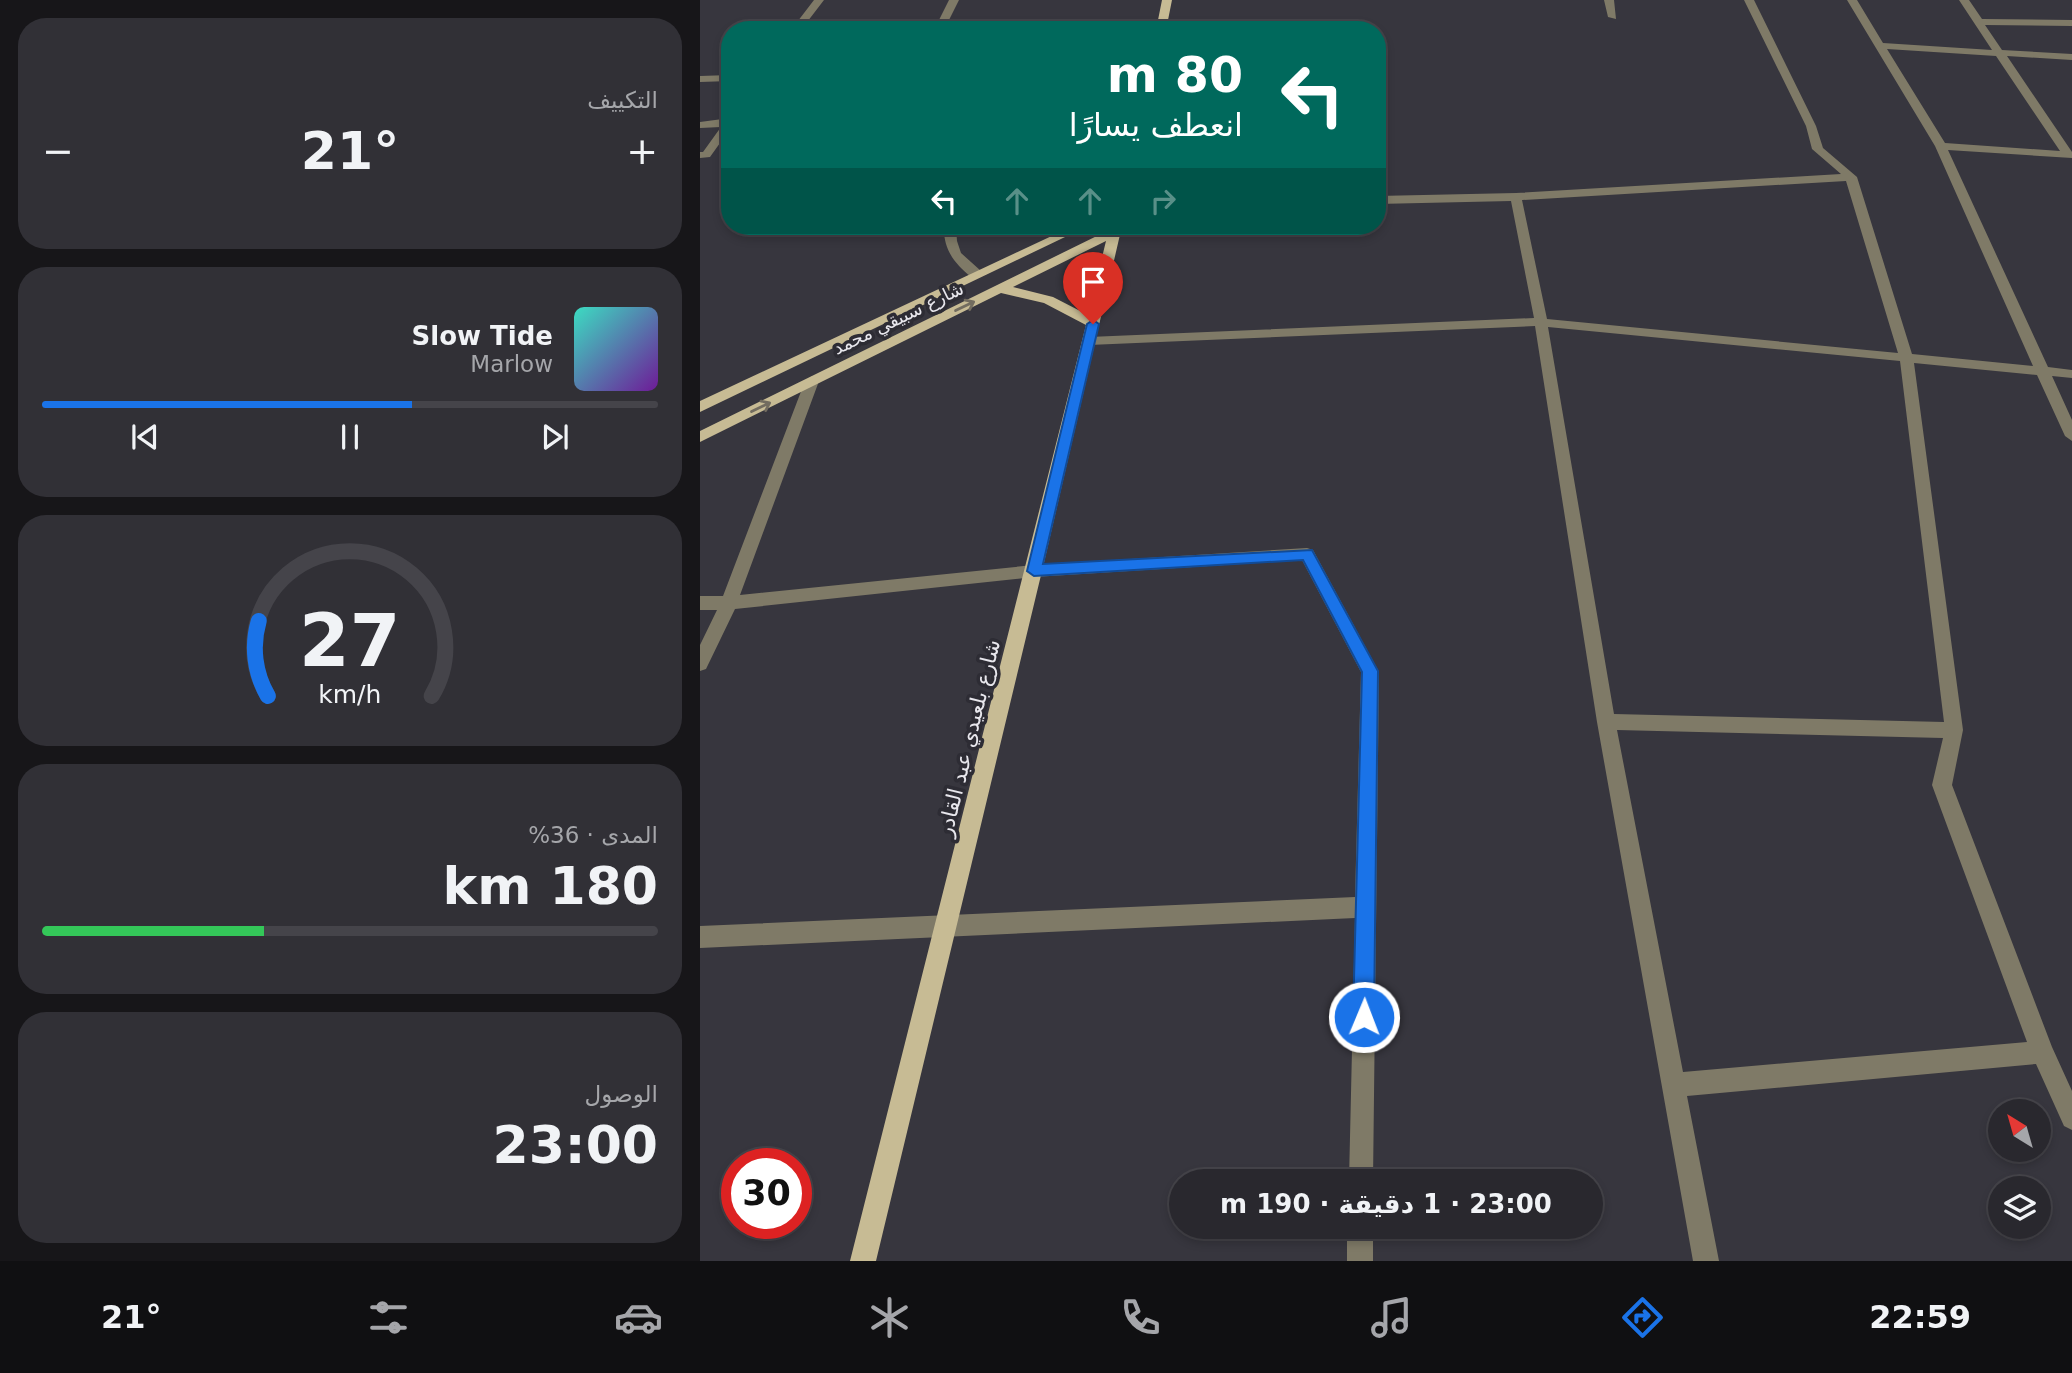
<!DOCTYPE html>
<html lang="ar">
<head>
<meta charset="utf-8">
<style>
  :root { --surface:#29282e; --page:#313036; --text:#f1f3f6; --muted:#a5a6aa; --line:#45444a; --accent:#1a73e8 }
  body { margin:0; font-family:"DejaVu Sans","Noto Sans Arabic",sans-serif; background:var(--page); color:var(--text); direction:rtl; height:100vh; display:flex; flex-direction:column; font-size:26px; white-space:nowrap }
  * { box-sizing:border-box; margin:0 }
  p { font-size:23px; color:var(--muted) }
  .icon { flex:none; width:38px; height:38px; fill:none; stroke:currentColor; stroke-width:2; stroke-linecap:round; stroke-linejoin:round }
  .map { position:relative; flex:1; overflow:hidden; direction:ltr }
  .panel { display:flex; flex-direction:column; gap:18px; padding:18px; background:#171619; width:700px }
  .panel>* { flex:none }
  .banner { position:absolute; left:21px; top:21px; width:665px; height:214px; border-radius:28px; box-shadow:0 4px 10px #0003,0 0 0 2px var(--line); direction:rtl; background:#00695c; color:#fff; overflow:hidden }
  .needle { width:46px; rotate:323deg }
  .controls { position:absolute; left:1288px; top:1099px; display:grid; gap:14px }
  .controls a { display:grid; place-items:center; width:63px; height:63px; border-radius:50%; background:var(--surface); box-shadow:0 4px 10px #0003,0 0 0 2px var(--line); font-size:35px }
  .speed { position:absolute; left:21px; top:1148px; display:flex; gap:14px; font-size:35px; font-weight:700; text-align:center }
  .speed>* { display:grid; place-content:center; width:91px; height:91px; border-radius:50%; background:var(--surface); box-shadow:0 4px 10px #0003,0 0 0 2px var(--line); line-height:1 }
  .speed .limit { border:10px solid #d22; background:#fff; color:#111 }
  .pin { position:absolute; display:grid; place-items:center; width:60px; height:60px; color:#fff; margin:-72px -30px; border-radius:50% 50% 50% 0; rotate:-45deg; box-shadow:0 0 7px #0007 }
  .pin .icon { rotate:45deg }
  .me { position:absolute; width:77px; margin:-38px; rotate:1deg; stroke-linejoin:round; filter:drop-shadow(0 0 5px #0008) }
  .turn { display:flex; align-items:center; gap:24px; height:147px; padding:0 28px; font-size:32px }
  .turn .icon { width:91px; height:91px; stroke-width:2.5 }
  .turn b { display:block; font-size:49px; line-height:60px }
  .lanes { display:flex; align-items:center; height:66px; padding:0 28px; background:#0003; justify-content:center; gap:35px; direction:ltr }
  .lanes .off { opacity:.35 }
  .big { font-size:52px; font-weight:700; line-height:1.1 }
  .panel .tile { flex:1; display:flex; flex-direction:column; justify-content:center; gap:10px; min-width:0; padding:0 24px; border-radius:28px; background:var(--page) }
  .panel .dial { align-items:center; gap:0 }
  .dial svg { height:182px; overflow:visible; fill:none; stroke:var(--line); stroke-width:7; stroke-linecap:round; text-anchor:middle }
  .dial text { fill:var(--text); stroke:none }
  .song { display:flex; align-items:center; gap:21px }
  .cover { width:84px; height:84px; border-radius:10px; background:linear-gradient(135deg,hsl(170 70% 55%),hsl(280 70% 35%)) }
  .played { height:7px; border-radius:4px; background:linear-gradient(90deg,var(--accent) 60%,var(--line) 60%) }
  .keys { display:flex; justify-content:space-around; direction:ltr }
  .heat { display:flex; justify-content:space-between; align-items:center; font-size:38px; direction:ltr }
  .charge { height:10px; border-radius:5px; background:linear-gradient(90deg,#34c759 36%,var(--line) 0) }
  .trip { position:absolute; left:469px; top:1169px; width:434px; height:70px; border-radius:35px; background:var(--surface); box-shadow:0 4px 10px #0003,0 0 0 2px var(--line); font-weight:700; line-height:70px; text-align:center; direction:rtl }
  .menu { display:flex; height:112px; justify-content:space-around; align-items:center; background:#101012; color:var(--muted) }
  .menu .icon { width:49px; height:49px }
  .menu .selected { color:var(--accent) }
  .menu b { font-size:32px; color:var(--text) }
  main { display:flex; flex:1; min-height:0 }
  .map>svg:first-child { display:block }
</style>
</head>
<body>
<main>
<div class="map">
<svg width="1372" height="1261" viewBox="0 0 1372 1261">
  <rect width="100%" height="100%" fill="#37363e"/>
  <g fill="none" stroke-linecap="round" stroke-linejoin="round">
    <path fill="#7f7a67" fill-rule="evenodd" d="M114,0H124L101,30H91Z
      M249,0H259L244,30H234Z
      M904,0H914L916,19L908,17Z
      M1044,0H1054L1116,126L1123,148L1157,177L1212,354L1333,366L1235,146L1147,0H1157L1183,43L1292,50L1259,0H1269L1282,19L1372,20V26L1285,25L1302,50L1372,54V60L1307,56L1372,152V158L1248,150L1348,367L1372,370V378L1352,376L1372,420V441L1365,436L1337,375L1214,363L1263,730L1252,785L1352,1047L1372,1091V1130L1364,1126L1336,1064L987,1096L1019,1261H993L897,722L835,326L389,345L382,341L389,337L834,318L811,201L677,204V196L816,193L1141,174L1112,149L1106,126ZM1187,49L1296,56L1360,151L1245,143ZM1146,181L1198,353L847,319L822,200ZM848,327L1200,361L1244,722L914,714ZM917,730L1243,738L1232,785L1327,1042L983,1072Z
      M30,75V81L0,82V76Z
      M30,118V129L10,157L0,158V152H3L21,127L0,128V122Z
      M244,226H256L257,241L261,253L281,271V277H271C254,263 243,249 244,226Z
      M112,376L119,381L40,595L334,565L607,548L613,550L679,672L673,1181H649L655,918L0,948V926L655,897L661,672L602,560L334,577L35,609L6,669L0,671V645L17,610H0V596H23L105,381Z
      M647,1227H673V1261H647Z"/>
    <path fill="#c7bb94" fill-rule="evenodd" d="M462,0H472L466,30H456Z
      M373,226H388L0,412V401Z
      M410,226H422L342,571L176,1261H150L386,325L344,303L301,293L0,442V431L409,230ZM406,241L388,315L353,297L313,287Z"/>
  </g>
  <defs><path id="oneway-shaft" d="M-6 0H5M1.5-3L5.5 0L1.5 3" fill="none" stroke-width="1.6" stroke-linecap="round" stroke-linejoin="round" transform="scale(1.75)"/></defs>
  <g stroke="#726c5f">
    <use href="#oneway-shaft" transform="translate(265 306) rotate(-26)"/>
    <use href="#oneway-shaft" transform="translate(61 407) rotate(-26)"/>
  </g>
  <path fill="#1a73e8" stroke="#114b97" stroke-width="2" d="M393,320L399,324L343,564L612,550L678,671L674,1017L671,1024L664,1027L656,1024L653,1017L662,672L603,560L334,576L327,571L387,324Z"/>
  <g text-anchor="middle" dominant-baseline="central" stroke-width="7" stroke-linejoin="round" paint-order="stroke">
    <g font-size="18" fill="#e8e7ed" stroke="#2d2c34">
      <text transform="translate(198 318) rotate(-26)">شارع سبيقي محمد</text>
    </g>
    <g font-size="21" fill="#e8e7ed" stroke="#2d2c34">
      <text transform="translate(269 738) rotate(-76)">شارع بلعيدي عبد القادر</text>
    </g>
  </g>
</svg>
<div class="controls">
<a><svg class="needle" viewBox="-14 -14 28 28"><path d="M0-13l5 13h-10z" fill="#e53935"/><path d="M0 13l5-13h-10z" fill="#a5a6aa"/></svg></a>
<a><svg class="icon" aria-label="layers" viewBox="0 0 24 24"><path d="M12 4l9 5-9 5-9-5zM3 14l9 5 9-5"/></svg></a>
</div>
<div class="speed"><div class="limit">30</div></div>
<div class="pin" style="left:393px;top:324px;background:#d93025"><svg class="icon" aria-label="arrive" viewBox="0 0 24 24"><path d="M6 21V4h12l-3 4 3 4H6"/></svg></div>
<svg class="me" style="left:664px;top:1017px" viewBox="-20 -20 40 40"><circle r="17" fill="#1a73e8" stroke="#fff" stroke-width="3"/><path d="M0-11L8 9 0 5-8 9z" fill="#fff"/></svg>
<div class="trip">23:00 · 1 دقيقة · 190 m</div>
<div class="banner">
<div class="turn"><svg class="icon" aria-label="left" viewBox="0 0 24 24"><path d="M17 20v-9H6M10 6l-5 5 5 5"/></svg><div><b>80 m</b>انعطف يسارًا</div></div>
<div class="lanes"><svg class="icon" aria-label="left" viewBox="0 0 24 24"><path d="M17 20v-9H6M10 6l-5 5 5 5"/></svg><svg class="icon off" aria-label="ahead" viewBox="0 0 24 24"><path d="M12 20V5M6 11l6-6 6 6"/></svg><svg class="icon off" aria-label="ahead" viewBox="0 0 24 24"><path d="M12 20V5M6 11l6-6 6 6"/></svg><svg class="icon off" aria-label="right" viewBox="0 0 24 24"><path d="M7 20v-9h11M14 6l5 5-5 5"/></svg></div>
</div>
</div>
<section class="panel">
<div class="tile"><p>التكييف</p>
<div class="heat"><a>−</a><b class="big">21°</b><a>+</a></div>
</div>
<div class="tile">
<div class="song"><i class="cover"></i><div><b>Slow Tide</b><p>Marlow</p></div></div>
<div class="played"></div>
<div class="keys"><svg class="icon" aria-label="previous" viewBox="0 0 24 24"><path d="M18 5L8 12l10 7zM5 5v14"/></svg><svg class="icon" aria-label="pause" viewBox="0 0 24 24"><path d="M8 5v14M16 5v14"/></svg><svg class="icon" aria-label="next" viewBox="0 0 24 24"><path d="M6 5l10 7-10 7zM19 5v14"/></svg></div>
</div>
<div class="tile dial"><svg viewBox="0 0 100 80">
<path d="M14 69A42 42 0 1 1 86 69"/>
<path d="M14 69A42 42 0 0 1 10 36" stroke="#1a73e8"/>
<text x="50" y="56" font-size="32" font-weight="700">27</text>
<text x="50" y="72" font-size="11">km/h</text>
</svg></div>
<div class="tile"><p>المدى · 36%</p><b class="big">180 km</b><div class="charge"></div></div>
<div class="tile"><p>الوصول</p><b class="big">23:00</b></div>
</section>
</main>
<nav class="menu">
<b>22:59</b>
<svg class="icon selected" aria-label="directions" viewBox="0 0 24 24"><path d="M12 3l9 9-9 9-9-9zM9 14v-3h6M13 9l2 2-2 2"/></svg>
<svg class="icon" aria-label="music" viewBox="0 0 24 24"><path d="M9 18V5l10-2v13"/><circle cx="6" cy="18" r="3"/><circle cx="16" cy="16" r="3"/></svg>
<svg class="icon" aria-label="phone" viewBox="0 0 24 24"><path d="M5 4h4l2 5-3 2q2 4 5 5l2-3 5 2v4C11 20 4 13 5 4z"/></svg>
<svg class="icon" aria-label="climate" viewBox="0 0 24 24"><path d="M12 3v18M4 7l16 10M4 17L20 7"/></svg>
<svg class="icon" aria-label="car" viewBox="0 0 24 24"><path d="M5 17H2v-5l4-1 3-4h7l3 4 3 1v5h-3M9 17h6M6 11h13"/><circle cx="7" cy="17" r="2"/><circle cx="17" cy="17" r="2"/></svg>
<svg class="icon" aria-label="filters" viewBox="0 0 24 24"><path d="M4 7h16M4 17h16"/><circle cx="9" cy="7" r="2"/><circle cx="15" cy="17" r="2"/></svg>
<b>21°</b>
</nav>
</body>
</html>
